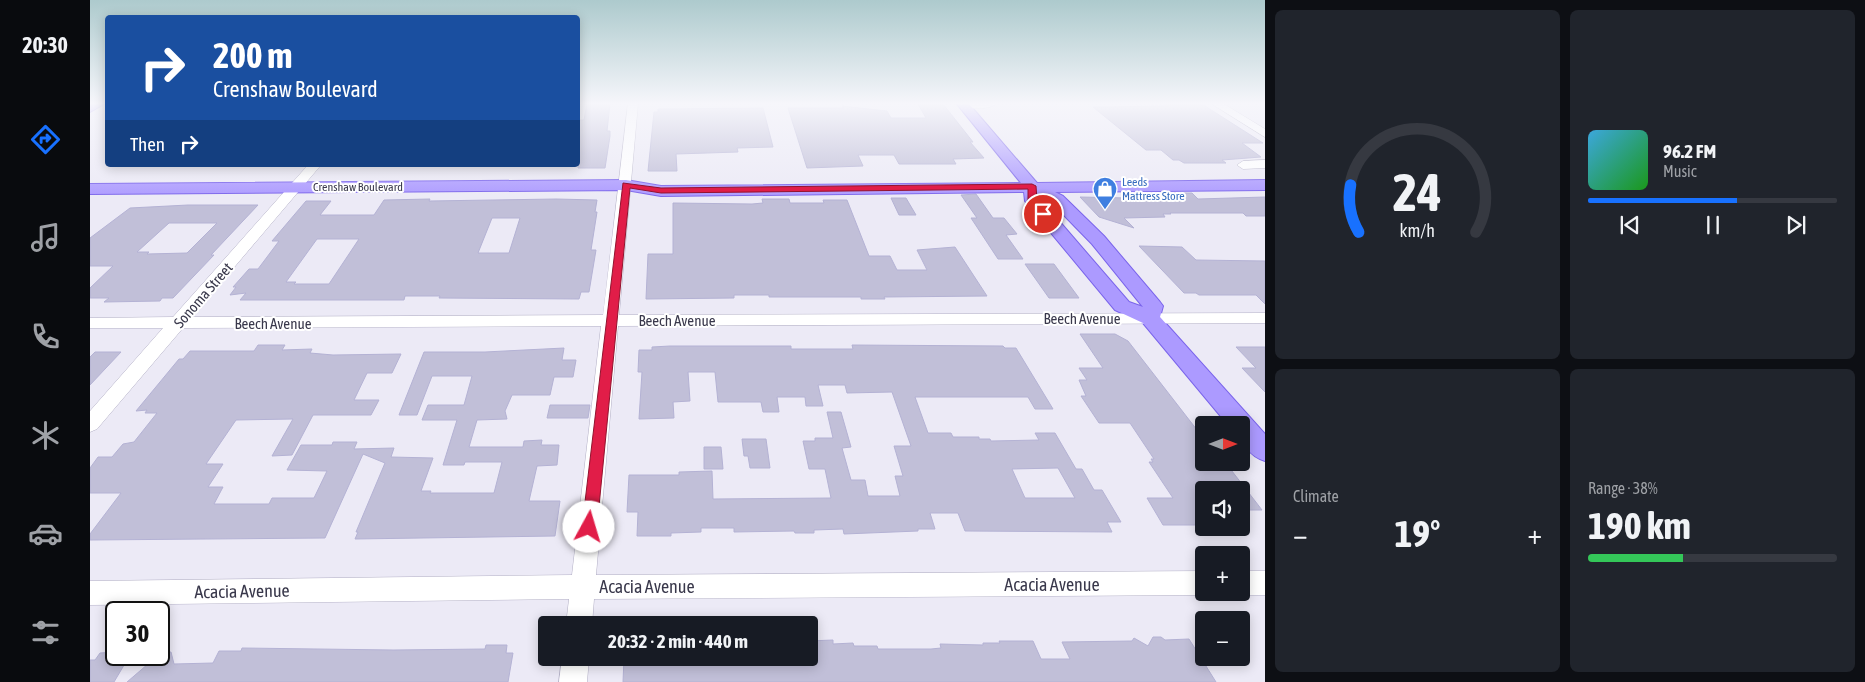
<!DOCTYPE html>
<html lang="en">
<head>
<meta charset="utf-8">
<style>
  :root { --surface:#171b24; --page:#20242c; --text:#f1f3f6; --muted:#9ea1a6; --line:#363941; --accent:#1871ff }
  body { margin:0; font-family:"Asap Condensed",sans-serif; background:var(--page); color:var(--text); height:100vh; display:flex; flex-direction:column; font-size:19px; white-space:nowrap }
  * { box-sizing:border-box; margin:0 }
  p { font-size:16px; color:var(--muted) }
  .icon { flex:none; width:28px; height:28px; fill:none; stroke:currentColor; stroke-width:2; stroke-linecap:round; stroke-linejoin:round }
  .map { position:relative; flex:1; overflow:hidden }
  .side { display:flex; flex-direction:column; gap:10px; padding:10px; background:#0d0f14; width:600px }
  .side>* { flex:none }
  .hud { position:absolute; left:15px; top:15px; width:475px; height:152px; border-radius:5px; box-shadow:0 2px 12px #0003; background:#1a4fa0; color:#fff; overflow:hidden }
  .needle { width:32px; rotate:90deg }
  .fabs { position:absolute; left:1105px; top:416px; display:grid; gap:10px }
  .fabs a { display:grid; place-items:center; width:55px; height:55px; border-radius:5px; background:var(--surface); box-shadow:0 2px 12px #0003; font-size:25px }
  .speed { position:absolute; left:15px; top:601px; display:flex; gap:10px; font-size:25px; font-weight:700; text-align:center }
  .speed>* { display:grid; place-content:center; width:65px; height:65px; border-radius:50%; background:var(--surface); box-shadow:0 2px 12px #0003; line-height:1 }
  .speed .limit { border:2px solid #111; border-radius:8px; background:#fff; color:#111 }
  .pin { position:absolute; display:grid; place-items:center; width:42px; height:42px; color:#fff; margin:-21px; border:2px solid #fff; border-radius:50%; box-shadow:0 1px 5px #0007 }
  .me { position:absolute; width:55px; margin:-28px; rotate:6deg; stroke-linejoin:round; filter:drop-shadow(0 0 4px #0008) }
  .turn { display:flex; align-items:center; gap:18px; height:105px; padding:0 25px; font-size:22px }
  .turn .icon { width:65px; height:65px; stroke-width:2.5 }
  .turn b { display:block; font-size:35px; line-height:42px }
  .then { display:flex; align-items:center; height:48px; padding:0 25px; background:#0003; gap:10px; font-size:19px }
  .big { font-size:38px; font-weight:700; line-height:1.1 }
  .side .tile { flex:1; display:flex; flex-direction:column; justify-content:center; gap:8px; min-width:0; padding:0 18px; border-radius:8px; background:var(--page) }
  .side .dial { align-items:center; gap:0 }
  .dial svg { height:130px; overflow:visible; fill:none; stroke:var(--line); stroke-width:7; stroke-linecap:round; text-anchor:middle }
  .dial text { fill:var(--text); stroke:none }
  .song { display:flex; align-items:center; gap:15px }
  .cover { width:60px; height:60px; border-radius:8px; background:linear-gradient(135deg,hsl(200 70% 55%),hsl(120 70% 35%)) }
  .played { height:5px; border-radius:2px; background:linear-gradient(90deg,var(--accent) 60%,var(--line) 60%) }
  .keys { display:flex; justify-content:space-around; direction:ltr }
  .heat { display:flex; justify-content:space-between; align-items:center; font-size:28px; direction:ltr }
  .charge { height:8px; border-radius:4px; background:linear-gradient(90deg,#34c759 38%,var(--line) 0) }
  .side .tiles { flex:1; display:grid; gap:10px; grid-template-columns:repeat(2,1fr) }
  .trip { position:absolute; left:448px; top:616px; width:280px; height:50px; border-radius:5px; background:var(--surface); box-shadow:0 2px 12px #0003; font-weight:700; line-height:50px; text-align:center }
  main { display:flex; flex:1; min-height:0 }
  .tab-bar { display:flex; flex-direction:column; width:90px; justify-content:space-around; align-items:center; background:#090b0e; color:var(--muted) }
  .tab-bar .icon { width:35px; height:35px }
  .tab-bar .selected { color:var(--accent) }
  .tab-bar b { font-size:22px; color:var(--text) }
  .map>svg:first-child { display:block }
</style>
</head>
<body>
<main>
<nav class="tab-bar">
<b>20:30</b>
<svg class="icon selected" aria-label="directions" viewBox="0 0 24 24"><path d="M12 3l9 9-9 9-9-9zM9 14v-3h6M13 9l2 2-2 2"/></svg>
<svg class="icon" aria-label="music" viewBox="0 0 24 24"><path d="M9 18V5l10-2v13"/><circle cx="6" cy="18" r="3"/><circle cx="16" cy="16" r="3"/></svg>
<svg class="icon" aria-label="phone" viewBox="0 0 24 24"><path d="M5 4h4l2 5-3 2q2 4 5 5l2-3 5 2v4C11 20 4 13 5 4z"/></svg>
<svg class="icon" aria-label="climate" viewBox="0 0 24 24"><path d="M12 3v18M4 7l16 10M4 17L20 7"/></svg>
<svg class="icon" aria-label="car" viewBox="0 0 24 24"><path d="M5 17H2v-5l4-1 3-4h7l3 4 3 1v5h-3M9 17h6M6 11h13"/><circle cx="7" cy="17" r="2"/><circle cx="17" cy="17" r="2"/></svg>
<svg class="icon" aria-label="filters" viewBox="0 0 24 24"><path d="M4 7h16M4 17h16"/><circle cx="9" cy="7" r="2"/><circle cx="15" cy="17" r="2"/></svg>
</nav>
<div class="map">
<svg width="1175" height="682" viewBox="0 0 1175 682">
  <rect width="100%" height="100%" fill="#eceaf6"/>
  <path fill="#c1bfd8" stroke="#b4b2d4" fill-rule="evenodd" d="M497,104H520L517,131H520V136L515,168H488V120H494Z
    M828,104H853L883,142H880L894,158L863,159L866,164H809L804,155H768L773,166L717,168L698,108H753L752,106L797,111L801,118H836Z
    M1076,104H1108L1115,106L1173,143H1152L1171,157L1132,160L1136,163H1094L1089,160H1083L1071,150H1056L1003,107L1079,106Z
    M673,108L683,147L647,148L648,152L586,154L587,171H558L564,112H568V109Z
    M1082,193H1102L1108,199L1175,197V216H1156L1153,213H1080L1081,214H1073L1075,217L1034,218L1044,228L1009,217L990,197L1039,198L1038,196L1084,195Z
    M886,194L903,218H914L927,234L916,235L933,259H908L881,218H887L871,195Z
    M801,198H816L826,215H809Z
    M340,199L339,201L466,199L507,200L505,212H507L501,250H506L499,292H491L489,299L349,298L350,296H315L314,300H150L156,293L140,295L146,287H143L159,269H168L189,241H182L216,201H241L230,215H284L294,200ZM402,218H430L419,253H388ZM227,239H269L239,284H204L206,282H196Z
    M672,199H699L700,203H734L733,200H757L779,256H800L807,270H837L827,250L865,247L897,296L794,297L795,299H771V297H679V295H644V298L556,299L558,254H583V203L662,204L673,203Z
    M168,205L121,255H124L83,298H72L70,301L14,302L19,298H0V288L23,266H0V238L40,208L98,205ZM79,223H127L97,253L57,254L59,252H47Z
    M1049,246L1092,247L1106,260L1175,261V304L1166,295H1109L1106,293H1094Z
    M935,264H964L989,298H959Z
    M990,334H1025L1038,341L1114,439V462H1135L1172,510H1151V490H1114V525H1073L1057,498H1083L1059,462H1063L1061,459H1064L1040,423H1009L991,396H996L989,380H997L989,368H1013Z
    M168,345H195L192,350L222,349L220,353L243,355L311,354L302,373H277L264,400H289L281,415H223L202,455L182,456L203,419L146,420L116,464H133L118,487H133L124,504H179L182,498H224L237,471L197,470L211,445H242L243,442H267L264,449L304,448L301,457L343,458L331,491H341L340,493H404L412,462H375L374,465H353L367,420H332L338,405H374L382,376H342L327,415H309L334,352H395L474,348L472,360H486L483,377H464L460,395H422L415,411L417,419L387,420L379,447H433L434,441L452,440L451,445H469L467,465L447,466L439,501H470L465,536L265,539L268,532H266L295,463L273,454L235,538L0,540V534L31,493H0V468L8,457H22L33,444L44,442L67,413H55L57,410L46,411L89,359H93L100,351H164Z
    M762,345L913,346L915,348H926L963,409H945L938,397H825L838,433H861L863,437H889V439H900L901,441L949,440L945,433H965L986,469H992L1004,490H1012L1031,522H1017L1022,532L875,531L868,513H840L845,529H828V531L754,534L753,529L724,530V533H705L704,531L644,532V528H611V532L581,533V536H547L548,512H537L539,475H589V472L622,471L623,499L741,498L735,469H719L713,441H725V438H743L737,412H751L761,447L752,448L761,480H775L778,496H810L805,476H813L804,446H821L802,392L757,393L755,385H728L733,406H716L715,397H687L689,412H673L671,402H628L625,372H598L600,401L583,402L584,418L549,419L552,372H548L549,350H562V347L580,346H701V349H763ZM968,468L985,498H935L922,469Z
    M1146,347H1175V392L1152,368H1166Z
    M5,352H31L0,385V357Z
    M460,405H500L498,418H457Z
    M652,439H676L680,468H660L658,456H654Z
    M614,447H631L633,469H614Z
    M1063,637H1071L1075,640L1099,639L1126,682H533L534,658H719V641L743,640V644L763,643L764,646H787L788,649H841L851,648L850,644L893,645V643H910L909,641H943L951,659H980L972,642L1042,641L1044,638L1058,646Z
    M396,645H417L416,653H423L418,682H37L72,652H81L84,664L123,663L129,651H151L152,648L304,650L395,649Z
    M26,652V655H40L24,682H0V660H5L10,653Z"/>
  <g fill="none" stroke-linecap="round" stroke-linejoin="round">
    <defs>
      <path id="minor" d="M538,104H548L529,315L1175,313V323L528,326L506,575L1114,571V592H1120L1114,595L504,599L502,625H476L479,599L0,605V581L482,575L511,326L93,328L7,429L0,432V411L73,328H0V318L83,317L218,165H231L102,317L513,315Z
        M868,104H906C899,110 875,110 868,104Z
        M1122,104H1134L1175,129V137Z
        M1175,160V168L1153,169L1147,165L1153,161Z
        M1151,571H1175V595H1151L1145,592H1151Z
        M472,658H499L497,682H469Z"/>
      <path id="major" d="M0,104H14L0,112Z
        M867,104H879L947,183L1175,180V190L965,192L973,196L1014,236L1070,302L1073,306L1070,317L1175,434V461C1157,455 1151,442 1151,425H1138L1053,323L1025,310L937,204L935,201L934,192L571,196L536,190L0,194V184L536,180L571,186L931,183ZM951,197L961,202L1002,244L1053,307L1039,302L951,200Z"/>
    </defs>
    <use href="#minor" stroke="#b2afc5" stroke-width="1"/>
    <use href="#major" stroke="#7a64eb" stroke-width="2"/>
    <use href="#minor" fill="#fff" fill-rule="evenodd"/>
    <use href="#major" fill="#ac9aff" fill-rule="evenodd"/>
  </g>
  <linearGradient id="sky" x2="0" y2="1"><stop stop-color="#adcacd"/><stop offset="0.52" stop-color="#f6f6fb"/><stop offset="1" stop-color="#f6f6fb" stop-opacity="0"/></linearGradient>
  <rect width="1175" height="199" fill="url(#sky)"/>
  <path fill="#e11d48" stroke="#92132f" d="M533,183L571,188L942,184L946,186L947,200L958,214L957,216H950L938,201V189L571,193L540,188L507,527L505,532L499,534L494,532L492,527Z"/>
  <defs>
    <symbol id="shop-pin" viewBox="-11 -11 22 30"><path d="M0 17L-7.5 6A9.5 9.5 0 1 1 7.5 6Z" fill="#3f7fe0" stroke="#fff"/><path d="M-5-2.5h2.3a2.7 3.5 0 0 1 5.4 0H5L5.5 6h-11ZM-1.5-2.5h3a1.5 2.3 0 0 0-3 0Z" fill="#fff"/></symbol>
  </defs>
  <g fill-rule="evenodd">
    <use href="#shop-pin" x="1001" y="175" width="28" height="38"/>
  </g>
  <g text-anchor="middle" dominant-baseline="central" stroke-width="4" stroke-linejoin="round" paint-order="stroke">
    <g font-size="12" fill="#366cbe" stroke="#fff" text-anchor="start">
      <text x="1032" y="182">Leeds<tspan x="1032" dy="14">Mattress Store</tspan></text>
    </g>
    <g font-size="12" fill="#39384b" stroke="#fff">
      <text x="268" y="187">Crenshaw Boulevard</text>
    </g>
    <g font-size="15" fill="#39384b" stroke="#fff">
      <text transform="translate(113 295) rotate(-49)">Sonoma Street</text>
      <text x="992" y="318">Beech Avenue</text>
      <text x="587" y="320">Beech Avenue</text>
      <text x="183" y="323">Beech Avenue</text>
    </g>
    <g font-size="18" fill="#39384b" stroke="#fff">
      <text x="962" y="584">Acacia Avenue</text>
      <text x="557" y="586">Acacia Avenue</text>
      <text transform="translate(152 591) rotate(-1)">Acacia Avenue</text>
    </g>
  </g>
</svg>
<div class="fabs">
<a><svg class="needle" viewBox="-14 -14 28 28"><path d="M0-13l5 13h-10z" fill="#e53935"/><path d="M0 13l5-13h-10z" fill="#9ea1a6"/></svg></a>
<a><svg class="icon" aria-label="sound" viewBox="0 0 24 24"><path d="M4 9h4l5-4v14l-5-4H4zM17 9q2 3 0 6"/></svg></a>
<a>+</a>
<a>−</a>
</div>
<div class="speed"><div class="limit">30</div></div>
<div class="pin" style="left:953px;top:214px;background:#d93025"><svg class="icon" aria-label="arrive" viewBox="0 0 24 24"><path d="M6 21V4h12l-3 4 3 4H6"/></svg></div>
<svg class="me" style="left:499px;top:527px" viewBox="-20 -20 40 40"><circle r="19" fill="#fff"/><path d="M0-13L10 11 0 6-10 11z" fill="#e11d48"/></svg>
<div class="trip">20:32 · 2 min · 440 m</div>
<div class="hud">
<div class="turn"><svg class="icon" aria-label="right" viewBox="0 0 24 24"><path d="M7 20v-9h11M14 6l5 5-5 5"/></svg><div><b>200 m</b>Crenshaw Boulevard</div></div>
<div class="then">Then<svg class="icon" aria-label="right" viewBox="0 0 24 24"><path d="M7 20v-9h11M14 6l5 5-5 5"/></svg></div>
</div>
</div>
<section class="side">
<div class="tiles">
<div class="tile dial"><svg viewBox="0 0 100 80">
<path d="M14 69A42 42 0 1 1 86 69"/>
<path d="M14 69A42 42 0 0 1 9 40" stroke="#1871ff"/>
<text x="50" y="56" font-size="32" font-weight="700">24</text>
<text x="50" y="72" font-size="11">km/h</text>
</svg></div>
<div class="tile">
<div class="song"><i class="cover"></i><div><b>96.2 FM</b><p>Music</p></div></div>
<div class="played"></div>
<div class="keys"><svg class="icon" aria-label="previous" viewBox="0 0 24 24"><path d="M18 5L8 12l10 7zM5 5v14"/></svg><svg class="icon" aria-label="pause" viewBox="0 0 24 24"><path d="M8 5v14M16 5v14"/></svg><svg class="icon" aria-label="next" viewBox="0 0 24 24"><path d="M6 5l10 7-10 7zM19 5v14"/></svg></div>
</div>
<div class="tile"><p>Climate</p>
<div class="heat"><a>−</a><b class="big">19°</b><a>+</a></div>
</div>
<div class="tile"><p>Range · 38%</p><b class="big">190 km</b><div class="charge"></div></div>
</div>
</section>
</main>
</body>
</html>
